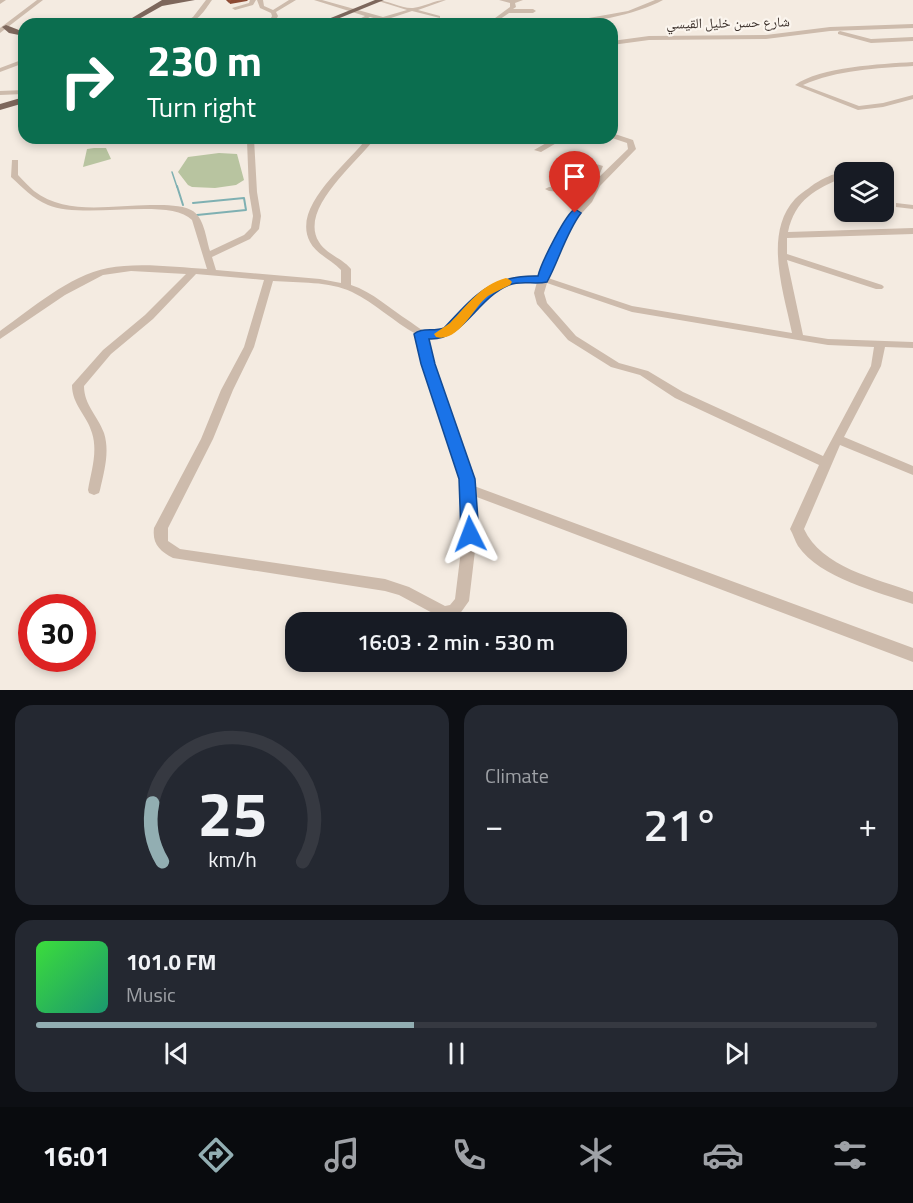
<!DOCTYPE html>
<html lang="en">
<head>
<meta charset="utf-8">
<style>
  :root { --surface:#171b24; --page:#242831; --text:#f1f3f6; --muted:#9ea1a6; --line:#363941; --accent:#92aeb2 }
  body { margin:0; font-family:"Titillium Web","Noto Naskh Arabic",sans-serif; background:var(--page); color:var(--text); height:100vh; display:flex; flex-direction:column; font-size:22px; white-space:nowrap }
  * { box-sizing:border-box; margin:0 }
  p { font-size:20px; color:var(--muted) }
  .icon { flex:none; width:33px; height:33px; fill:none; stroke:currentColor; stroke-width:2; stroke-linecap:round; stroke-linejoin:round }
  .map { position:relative; height:690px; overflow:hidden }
  .panel { display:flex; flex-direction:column; gap:15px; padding:15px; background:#0d0f14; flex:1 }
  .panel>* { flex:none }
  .top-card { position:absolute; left:18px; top:18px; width:600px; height:126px; border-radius:18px; box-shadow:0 3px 9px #0003; background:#0b6e4f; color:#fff; overflow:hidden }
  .controls { position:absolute; left:834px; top:162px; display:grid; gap:12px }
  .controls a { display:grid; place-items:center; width:60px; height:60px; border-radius:12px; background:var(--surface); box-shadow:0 3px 9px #0003; font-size:30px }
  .speed { position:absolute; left:18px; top:594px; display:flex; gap:12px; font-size:30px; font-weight:700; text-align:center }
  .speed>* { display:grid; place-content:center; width:78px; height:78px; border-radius:50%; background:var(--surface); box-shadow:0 3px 9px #0003; line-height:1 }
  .speed .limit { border:9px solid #d22; background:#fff; color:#111 }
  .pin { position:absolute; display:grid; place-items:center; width:51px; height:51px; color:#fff; margin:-62px -26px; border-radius:50% 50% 50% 0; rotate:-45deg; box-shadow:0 0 6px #0007 }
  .pin .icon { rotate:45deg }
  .me { position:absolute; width:66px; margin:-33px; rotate:357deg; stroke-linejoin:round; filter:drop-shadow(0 0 4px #0008) }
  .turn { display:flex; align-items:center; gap:21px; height:126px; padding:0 30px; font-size:27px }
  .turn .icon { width:78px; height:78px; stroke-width:2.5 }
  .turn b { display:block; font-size:42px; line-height:51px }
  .big { font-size:45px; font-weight:600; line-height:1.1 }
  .panel .tile { flex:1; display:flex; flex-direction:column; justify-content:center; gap:9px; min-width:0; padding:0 21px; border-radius:18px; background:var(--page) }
  .panel .dial { align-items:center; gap:0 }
  .dial svg { height:156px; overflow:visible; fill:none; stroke:var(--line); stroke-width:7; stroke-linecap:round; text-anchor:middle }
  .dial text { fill:var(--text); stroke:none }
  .song { display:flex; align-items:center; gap:18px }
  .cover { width:72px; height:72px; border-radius:9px; background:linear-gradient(135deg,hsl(120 70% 55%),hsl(160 70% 35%)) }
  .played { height:6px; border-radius:3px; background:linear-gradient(90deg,var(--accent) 45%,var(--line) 45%) }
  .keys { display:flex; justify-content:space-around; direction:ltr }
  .heat { display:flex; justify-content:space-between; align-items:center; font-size:33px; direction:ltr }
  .panel .tiles { flex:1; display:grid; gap:15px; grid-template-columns:1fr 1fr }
  .tile:last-child { grid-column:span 2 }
  .trip { position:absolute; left:285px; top:612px; width:342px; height:60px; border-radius:18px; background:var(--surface); box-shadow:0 3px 9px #0003; font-weight:600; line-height:60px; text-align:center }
  .menu { display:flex; height:96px; justify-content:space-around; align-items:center; background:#090b0e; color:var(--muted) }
  .menu .icon { width:42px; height:42px }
  .menu .selected { color:var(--accent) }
  .menu b { font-size:27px; color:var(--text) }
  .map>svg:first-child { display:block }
</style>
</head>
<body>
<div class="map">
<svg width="913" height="690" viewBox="0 0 913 690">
  <rect width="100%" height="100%" fill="#f4ebe1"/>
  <path fill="#b8c4a0" d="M94,148H106L111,159L83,167L87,149Z
    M219,153L237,154L244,180L236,185L215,188L192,187L188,185L178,172L188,157Z"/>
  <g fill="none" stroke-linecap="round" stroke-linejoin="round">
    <path stroke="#7fb0b2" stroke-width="1.5" d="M172,172L177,187"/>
    <path stroke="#7fb0b2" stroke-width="2" d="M177,186L183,205
      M193,203L244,198L246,210L197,215"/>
    <path fill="#cdbbac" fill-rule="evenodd" d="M0,0H6L0,4Z
      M37,0H43L0,33V28Z
      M206,0H212C204,11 197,24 182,24L193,17Z
      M250,0H256L253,5L235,10L232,8L249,3Z
      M257,0H263L264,6L273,10L289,0H296L276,12L278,16L274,24H268L272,16L271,13L260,8Z
      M314,0H322L383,17L407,10L375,0C388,0 402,9 413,8C424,7 434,0 446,0L418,10L440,16V18L412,11L388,19L403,24H394L370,17L357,24H350L365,16Z
      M499,0H523L515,3L516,7L513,9H533L536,11L533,13H509L493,24H487L510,7V3Z
      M655,0H663C636,15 586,24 555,24L628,11Z
      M324,20L337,23L338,24L322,23Z
      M913,24V28L830,31L766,39L649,40L612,45V41L649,36L766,35L830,27Z
      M840,31L871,39L913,37V41L871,43L838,34V32Z
      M24,59V63L0,72V68Z
      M913,62V66C877,68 837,70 803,85L859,106L883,103L913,95V99L883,107L858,110L795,85C820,67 881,64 913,62Z
      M24,90V94L0,95V91Z
      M612,133L633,140L636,149L600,186L592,202L571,225L565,241L552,265L548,278L632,306L792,333C784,293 763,234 795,199C799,195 804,191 809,188C817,181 836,171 847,172H844V177C816,189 795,199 788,232L913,228V234L787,238V254L882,285L884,287L882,289H876L787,260L803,335L828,339L913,342V348L885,347L881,366L844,437L913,466V475L840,445L804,529C821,567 877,579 913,592V604C878,592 820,578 798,546C795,541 793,534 790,529L819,465L675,398L640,375L611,367L568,340L537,304L534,293L537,282C479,276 470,341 427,338L433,364L473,479L474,486L913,648V662L474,496L477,534L469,601L459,615L443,618L438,616L399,595L385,591L173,558C160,551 152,544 154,528L201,439L221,390L244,347L264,280L196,274L153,319L111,354L84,386C84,405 98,416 104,433C110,452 104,472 100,490L99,493L94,495L89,493L88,490C91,472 98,452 92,433C87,415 72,405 72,385L103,350L145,315L186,274L131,271L103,275L65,295L0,339V331C33,308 68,276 108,268C137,262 177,267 207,269L192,220C169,197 84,220 48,205C32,198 23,188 11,177L12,160H18V175C23,180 28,186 34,191C68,217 116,204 155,205C166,205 181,205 191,210C204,216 206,238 210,251L244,235L251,228L253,216L249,192L247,141L254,139L257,192L261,216L259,229L250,239L212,257L216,270L320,279L341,283V270C332,260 316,254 310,242C291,206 348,164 367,138H375C357,163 298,209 319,242C326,254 342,258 351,269V285C373,292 390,309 409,321C415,325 422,331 429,333C447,335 473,299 487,289C501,278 521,274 539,276L542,265L557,241L563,224L585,199L588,194L549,191L545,189L549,187L590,189L592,185L590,179L596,164L603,166L598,178L628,149L627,143L612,138ZM273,281C299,283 329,281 352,292C375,303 394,322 416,334L423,364L461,479L463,534L455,599L450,605L445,606L409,587L385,579L180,549L168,541V528L213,439L233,390L254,347ZM547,283L632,312L828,345L874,347L871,366L823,456L683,392L648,371L619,363L576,336L547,303L544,293Z
      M555,138H565L541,152L534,150Z
      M883,167L887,169L886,171L873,172H853L857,170Z
      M896,203L913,205V209L896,207Z"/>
    <path fill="#7d675c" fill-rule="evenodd" d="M162,0H195L162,6L130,24H122Z
      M375,0H384L325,24H316Z
      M6,25L24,32V36L9,33L2,27Z
      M24,97V103L0,110V104Z"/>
  </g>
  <path fill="#8c4a34" d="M241,0H248L247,1L230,4L229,2Z"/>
  <path fill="#c8694b" stroke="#8c4a34" stroke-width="1.5" d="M227,0H241L229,2Z"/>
  <path fill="#1a73e8" stroke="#114b97" stroke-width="1.5" d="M575,209L581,213C566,233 559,260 547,282C534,285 522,280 509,285C477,298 463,341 429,339L435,364L475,479L479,534L476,539L470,541L464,539L461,534L459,479L421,364L414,334C421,327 434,332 444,328C474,296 490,275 538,276C541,263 566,213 575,209Z"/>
  <path fill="#f59e0b" d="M506,278L510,280L512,282L510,285C503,288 495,292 488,296C473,307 459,343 436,337L434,334C439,330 445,327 450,323C468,305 480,285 506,278Z"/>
  <g text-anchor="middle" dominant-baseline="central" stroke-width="4.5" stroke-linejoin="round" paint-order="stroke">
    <g font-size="14" fill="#3b302b" stroke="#fbf5ee">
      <text transform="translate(728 22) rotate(-1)">شارع حسن خليل القيسي</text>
    </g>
  </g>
</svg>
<div class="controls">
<a><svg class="icon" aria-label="layers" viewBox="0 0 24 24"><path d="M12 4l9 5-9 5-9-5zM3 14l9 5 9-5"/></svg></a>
</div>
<div class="speed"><div class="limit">30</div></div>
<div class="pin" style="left:575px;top:213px;background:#d93025"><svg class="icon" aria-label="arrive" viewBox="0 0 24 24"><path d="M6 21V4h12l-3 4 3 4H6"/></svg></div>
<svg class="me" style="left:470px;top:534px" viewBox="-20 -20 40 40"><path d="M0-17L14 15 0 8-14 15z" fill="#1a73e8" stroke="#fff" stroke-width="4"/></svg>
<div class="trip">16:03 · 2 min · 530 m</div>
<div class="top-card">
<div class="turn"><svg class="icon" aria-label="right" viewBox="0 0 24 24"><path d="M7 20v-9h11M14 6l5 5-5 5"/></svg><div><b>230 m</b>Turn right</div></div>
</div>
</div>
<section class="panel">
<div class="tiles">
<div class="tile dial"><svg viewBox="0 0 100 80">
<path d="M14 69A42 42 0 1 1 86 69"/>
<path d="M14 69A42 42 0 0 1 9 39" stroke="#92aeb2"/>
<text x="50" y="56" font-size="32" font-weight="700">25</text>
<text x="50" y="72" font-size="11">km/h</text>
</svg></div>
<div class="tile"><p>Climate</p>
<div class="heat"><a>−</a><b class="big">21°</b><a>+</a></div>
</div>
<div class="tile">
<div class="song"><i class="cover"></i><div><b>101.0 FM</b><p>Music</p></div></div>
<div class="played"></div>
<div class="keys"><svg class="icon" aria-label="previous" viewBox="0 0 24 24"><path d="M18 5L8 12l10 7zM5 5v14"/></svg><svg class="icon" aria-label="pause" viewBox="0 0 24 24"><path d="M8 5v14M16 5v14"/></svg><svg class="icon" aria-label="next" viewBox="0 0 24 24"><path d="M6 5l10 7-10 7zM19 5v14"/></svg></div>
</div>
</div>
</section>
<nav class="menu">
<b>16:01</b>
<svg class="icon selected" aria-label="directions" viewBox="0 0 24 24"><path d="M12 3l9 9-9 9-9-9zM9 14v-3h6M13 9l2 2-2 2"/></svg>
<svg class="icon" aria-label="music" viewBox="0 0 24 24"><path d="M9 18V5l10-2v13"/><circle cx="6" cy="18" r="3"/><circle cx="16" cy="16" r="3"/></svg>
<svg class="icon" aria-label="phone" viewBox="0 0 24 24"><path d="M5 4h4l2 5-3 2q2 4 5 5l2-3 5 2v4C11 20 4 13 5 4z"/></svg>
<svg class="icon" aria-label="climate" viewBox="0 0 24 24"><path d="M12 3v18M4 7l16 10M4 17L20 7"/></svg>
<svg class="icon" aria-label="car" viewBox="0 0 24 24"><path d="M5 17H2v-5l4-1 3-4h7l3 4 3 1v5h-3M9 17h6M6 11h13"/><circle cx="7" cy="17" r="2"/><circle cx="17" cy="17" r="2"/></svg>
<svg class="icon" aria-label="filters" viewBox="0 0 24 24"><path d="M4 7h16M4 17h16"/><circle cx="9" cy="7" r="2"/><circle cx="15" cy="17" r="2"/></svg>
</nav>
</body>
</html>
